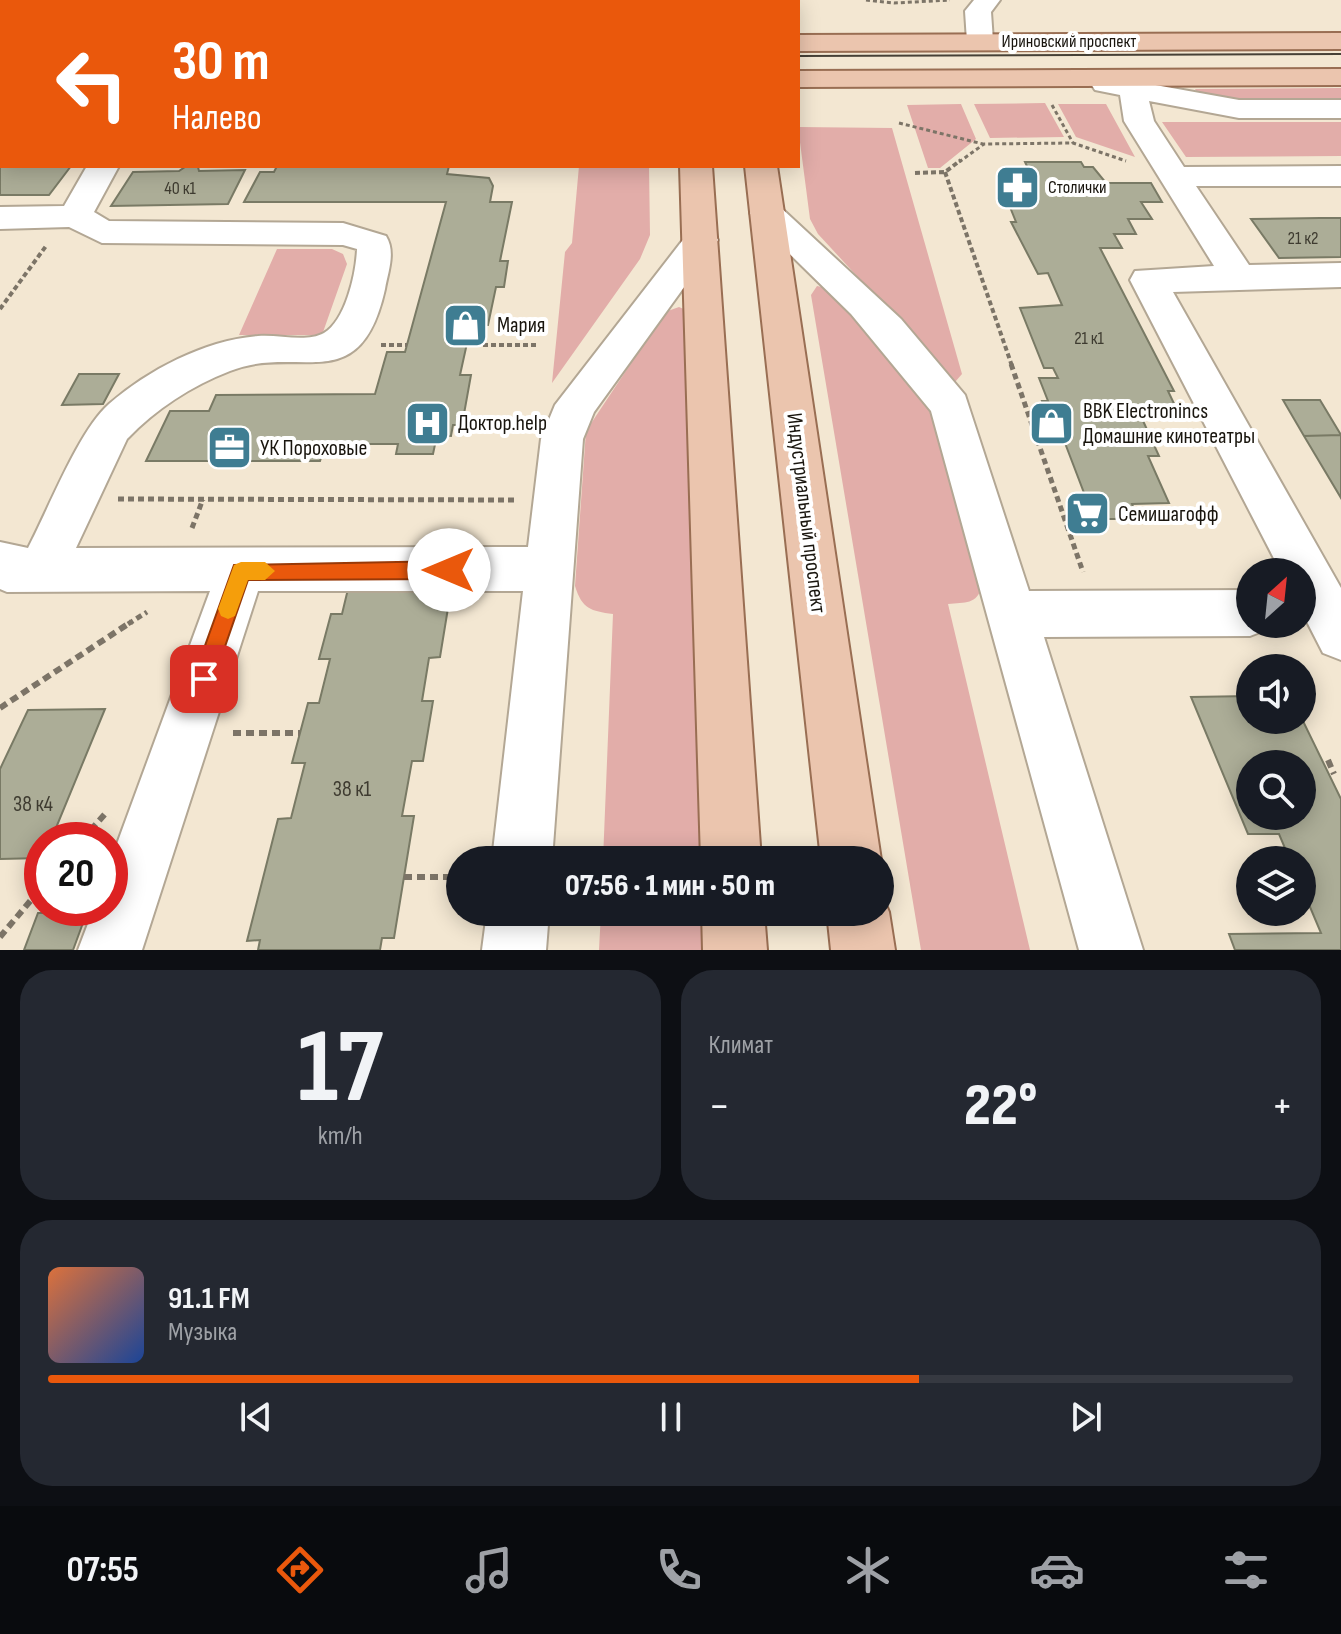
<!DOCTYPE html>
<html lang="ru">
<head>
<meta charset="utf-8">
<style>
  :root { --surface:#171b24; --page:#242831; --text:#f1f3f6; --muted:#9ea1a6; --line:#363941; --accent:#ea580c }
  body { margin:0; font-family:"Sofia Sans Condensed",sans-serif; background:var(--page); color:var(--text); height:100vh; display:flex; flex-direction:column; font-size:30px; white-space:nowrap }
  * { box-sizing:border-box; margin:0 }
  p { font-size:26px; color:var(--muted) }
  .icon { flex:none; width:44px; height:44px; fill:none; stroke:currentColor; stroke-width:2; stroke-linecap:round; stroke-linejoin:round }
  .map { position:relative; height:950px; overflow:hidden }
  .panel { display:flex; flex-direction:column; gap:20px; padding:20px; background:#0d0f14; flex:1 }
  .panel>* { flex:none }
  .banner { position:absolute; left:0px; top:0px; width:800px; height:168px; box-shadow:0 4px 20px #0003; background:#ea580c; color:#fff; overflow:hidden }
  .needle { width:52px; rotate:27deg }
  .buttons { position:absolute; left:1236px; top:558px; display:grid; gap:16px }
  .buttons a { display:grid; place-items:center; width:80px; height:80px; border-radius:50%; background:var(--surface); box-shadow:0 4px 20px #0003; font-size:40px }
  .speed { position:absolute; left:24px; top:822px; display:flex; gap:16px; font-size:40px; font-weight:700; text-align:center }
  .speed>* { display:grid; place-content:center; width:104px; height:104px; border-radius:50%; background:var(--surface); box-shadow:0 4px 20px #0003; line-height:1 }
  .speed .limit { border:12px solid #d22; background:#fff; color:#111 }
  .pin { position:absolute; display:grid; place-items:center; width:68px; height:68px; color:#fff; margin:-34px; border-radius:16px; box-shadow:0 4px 12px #0006 }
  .me { position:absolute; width:88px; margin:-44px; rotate:270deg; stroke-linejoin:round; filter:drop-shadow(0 0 6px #0008) }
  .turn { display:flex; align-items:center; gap:28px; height:168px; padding:0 40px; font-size:36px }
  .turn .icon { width:104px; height:104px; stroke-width:2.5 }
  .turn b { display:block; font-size:56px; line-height:68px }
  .big { font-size:60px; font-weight:800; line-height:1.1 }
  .panel .widget { flex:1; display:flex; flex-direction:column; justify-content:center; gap:12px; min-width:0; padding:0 28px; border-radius:32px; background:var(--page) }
  .panel .dial { align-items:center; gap:0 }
  .dial b { font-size:104px; line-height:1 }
  .song { display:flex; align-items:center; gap:24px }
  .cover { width:96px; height:96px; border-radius:12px; background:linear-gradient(135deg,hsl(20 70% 55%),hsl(220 70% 35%)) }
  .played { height:8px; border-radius:4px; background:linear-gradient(90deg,var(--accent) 70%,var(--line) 70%) }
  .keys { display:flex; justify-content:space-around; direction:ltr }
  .heat { display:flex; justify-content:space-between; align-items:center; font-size:44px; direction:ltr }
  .panel .tiles { flex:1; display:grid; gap:20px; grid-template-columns:1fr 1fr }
  .widget:last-child { grid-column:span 2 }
  .trip { position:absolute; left:446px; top:846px; width:448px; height:80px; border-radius:40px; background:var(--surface); box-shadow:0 4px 20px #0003; font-weight:800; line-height:80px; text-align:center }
  .tabs { display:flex; height:128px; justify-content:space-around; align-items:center; background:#090b0e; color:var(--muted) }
  .tabs .icon { width:56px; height:56px }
  .tabs .selected { color:var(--accent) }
  .tabs b { font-size:36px; color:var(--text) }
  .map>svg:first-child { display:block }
</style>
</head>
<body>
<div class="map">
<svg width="1341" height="950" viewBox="0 0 1341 950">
  <rect width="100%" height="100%" fill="#f3e7d2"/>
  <path fill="#e2ada9" d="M1341,88V101L1233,100L1198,94L1195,89Z
    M1045,103L1064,137L990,138L974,104Z
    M961,104L976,139L940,168H928L907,105Z
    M1058,104H1106L1135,157L1076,137Z
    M1162,122H1341V156L1186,157Z
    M798,127L892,128L962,374L955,382L818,234L810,219Z
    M579,166H649L650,235L640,259L552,383L565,252L572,243Z
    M277,249H332L343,254L347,264L322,335H239Z
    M817,286L831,289L929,405L982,586C977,605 965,602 948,604L1030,950H921L811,295Z
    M679,307L686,310L706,860H603L613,614C591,611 582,609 575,586L586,431L665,312Z
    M601,912H707L709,950H599Z"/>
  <path fill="#acad97" stroke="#797a65" stroke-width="2" fill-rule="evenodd" d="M417,0H507L416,2Z
    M1025,162H1081L1084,167H1093L1106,183H1151L1162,202H1141L1152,219H1128L1136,234H1114L1122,248H1100L1174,391H1168L1178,412H1139L1159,456H1148L1169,503L1132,504L1138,519H1094L1060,430L1053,431L1042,401H1048L1039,378H1058L1053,368H1044L1020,308L1062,305L1048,273L1038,274L1011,222H1016L1010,207H1025L1022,200H1016L1006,177H1032Z
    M0,165L2,166H71L49,195H0Z
    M277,166H449L447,174L489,178L493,186L490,202H512L500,261H508L504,287H496L488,325H471L460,375H471L462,425H453L451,436L437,435L433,454H396L398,444H325L320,461H146L170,411H209L216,395L375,394L387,352H405L446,202H244L260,172H274Z
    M185,167H198L199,171L245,170L228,204L111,206L133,172L179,171Z
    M1320,218H1341V257L1279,258L1251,219Z
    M79,374H119L103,404L62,405Z
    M1283,400H1320L1341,435L1304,436Z
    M1341,435V498L1304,436Z
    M442,587L438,609L448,608L440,657L429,658L422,701H433L423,761H412L402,816H414L394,938H382L380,950H258L260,940L247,941L278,819L291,818L305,763H292L308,703H319L330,659H319L331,614H342L348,589Z
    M1250,696V720L1302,719L1341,799V950H1235L1229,934L1321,933L1302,888V860H1290L1279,834H1248L1191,697ZM1250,764H1302V816H1250Z
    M105,709L51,840H42V858L0,859V769L28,710Z
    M87,912L73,950H24L38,913Z"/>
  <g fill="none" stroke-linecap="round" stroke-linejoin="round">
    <defs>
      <path id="minor" d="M974,0H1000L991,12L993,41L989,47H971L967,41L965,11Z
        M1105,76L1239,100H1341V118H1239L1149,101L1154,121L1184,167L1341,166V186H1196L1249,265L1341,263V287L1173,292L1341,588V660L1323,653L1302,612V572H1281L1130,280L1135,271L1214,266L1124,121L1120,95L1095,90L1091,84L1095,78Z
        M0,126H2V144H0Z
        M87,166H119L94,212L109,221L343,223L386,236C396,252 388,272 385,289C360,401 299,343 230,371C191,386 156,409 127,439L76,548L528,547L541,439L555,405L689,232L701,229L713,232L718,240L594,412L583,439L552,860H492L523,591H258L142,950H78L94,908H110V863L210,591L7,592L0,589V542L28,548C48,510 79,430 109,404C148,370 205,340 258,336C278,334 306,343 324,333C346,320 356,273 357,249L343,245L102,243L69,227L0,229V207L64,206Z
        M767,203L779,206L901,319L965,395L1029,591L1250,590V624H1270L1268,629L1250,636L1044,637L1143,950H1079L931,411L851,314L755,220L750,213L755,206Z
        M487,912H549L546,950H482Z"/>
      <path id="major" d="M676,0H700V2H676Z
        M726,0H750V2H726Z
        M1341,33V49L798,51V35Z
        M0,38H2V54H0Z
        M1341,69V85L798,87V71Z
        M0,75H2V91H0Z
        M680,166H712L761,860H701Z
        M745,166H777L881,860L880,862L821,860Z
        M880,891L889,912L895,950H831L827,912H880Z
        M702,912H764L767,950H703Z"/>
    </defs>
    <use href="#minor" stroke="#b3a794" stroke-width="4"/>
    <use href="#major" stroke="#996e53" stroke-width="4"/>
    <path stroke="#7c7467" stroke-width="3" stroke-dasharray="4 3" stroke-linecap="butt" d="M866,0L894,3L950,0
      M1052,105L1073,143
      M899,123L983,144
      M959,162L984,144L1073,143L1126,161"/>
    <path stroke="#7c7467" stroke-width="4" stroke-dasharray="5 3" stroke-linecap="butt" d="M945,172L1012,366
      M915,173L945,172L961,160
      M0,309L46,246
      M381,345H407
      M467,345H539"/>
    <path stroke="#7c7467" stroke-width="5" stroke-dasharray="6 4" stroke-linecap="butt" d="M1011,364L1083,572
      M118,499L516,500
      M192,528L203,499
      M128,624L147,612"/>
    <path stroke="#7c7467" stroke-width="6" stroke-dasharray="8 5" stroke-linecap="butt" d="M0,708L131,622
      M233,733H300
      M1328,760L1334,774
      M82,840L105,814
      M404,877H460
      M0,937L42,887"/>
    <use href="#minor" fill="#fff" fill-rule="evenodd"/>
    <use href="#major" fill="#ebc5ae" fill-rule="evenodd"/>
    <path stroke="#464036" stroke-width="2" d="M798,56L1341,54"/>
  </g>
  <path fill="#ea580c" stroke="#983908" stroke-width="2" d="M449,561L459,570L449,579L248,580L211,687L204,690L196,687L193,679L234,565Z"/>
  <path fill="#f59e0b" d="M241,562H265L275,571L265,580H248L235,616L228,619L221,616L218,609L234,565Z"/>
  <defs>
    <symbol id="pharmacy-square" viewBox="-11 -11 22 22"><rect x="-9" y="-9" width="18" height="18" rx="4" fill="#3f7d92" stroke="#fff"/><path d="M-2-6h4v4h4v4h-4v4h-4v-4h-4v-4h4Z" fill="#fff"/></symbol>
    <symbol id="shop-square" viewBox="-11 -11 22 22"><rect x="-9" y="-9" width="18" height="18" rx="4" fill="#3f7d92" stroke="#fff"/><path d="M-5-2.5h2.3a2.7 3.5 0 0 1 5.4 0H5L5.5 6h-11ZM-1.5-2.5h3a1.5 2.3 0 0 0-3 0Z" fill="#fff"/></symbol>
    <symbol id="hospital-square" viewBox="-11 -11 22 22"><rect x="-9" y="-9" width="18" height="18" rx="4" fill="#3f7d92" stroke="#fff"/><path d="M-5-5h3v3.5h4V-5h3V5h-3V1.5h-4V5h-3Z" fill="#fff"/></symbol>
    <symbol id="office-square" viewBox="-11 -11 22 22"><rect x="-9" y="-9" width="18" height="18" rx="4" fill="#3f7d92" stroke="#fff"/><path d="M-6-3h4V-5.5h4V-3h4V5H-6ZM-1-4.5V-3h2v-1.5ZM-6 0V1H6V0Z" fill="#fff"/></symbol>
    <symbol id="supermarket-square" viewBox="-11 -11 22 22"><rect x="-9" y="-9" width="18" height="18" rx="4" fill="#3f7d92" stroke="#fff"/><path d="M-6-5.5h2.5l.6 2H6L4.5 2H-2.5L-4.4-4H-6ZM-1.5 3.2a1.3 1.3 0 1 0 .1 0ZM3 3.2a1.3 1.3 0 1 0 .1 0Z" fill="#fff"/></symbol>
  </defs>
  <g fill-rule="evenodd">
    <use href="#pharmacy-square" x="992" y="162" width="51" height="51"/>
    <use href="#shop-square" x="440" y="300" width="51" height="51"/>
    <use href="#hospital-square" x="402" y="398" width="51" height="51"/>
    <use href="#shop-square" x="1026" y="398" width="51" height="51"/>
    <use href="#office-square" x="204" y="422" width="51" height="51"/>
    <use href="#supermarket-square" x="1062" y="488" width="51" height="51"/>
  </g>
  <g text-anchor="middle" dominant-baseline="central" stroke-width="8" stroke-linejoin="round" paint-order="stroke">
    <g font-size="18" fill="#19150e" stroke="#fff">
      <text x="1069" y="41">Ириновский проспект</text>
    </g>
    <g font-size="18" fill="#19150e" stroke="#fff" text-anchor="start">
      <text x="1048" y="187">Столички</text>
    </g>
    <g font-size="18" fill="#3e3b30">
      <text x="180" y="188">40 к1</text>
      <text x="1303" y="238">21 к2</text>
      <text x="1089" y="338">21 к1</text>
    </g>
    <g font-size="22" fill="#19150e" stroke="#fff" text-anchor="start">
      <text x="497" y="325">Мария</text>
      <text x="1083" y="411">BBK Electronincs<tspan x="1083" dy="25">Домашние кинотеатры</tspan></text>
      <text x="458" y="423">Доктор.help</text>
      <text x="260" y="448">УК Пороховые</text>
      <text x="1118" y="514">Семишагофф</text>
    </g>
    <g font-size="22" fill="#19150e" stroke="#fff">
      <text transform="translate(806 513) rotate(83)">Индустриальный проспект</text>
    </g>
    <g font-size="22" fill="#3e3b30">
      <text x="352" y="789">38 к1</text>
      <text x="33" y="804">38 к4</text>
    </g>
  </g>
</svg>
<div class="buttons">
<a><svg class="needle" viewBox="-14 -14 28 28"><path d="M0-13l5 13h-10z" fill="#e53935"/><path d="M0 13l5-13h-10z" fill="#9ea1a6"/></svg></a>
<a><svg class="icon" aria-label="sound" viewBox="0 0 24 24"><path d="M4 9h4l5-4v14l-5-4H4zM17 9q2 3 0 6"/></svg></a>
<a><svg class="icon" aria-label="search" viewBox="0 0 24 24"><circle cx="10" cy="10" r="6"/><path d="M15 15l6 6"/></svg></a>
<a><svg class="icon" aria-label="layers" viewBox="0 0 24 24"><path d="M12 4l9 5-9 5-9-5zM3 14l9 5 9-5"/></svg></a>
</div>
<div class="speed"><div class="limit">20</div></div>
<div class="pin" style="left:204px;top:679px;background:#d93025"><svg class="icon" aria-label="arrive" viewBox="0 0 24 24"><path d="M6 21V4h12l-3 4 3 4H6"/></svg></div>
<svg class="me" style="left:449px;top:570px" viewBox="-20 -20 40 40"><circle r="19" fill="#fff"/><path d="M0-13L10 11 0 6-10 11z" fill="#ea580c"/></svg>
<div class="trip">07:56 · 1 мин · 50 m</div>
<div class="banner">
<div class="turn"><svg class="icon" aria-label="left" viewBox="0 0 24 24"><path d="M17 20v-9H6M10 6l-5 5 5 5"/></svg><div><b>30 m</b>Налево</div></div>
</div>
</div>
<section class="panel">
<div class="tiles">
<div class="widget dial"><b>17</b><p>km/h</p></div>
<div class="widget"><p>Климат</p>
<div class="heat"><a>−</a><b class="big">22°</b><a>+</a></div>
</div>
<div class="widget">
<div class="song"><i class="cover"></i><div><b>91.1 FM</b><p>Музыка</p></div></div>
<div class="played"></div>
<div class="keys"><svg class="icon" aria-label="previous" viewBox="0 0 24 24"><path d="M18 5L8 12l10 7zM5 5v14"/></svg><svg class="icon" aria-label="pause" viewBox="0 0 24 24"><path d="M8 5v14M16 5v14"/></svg><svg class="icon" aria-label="next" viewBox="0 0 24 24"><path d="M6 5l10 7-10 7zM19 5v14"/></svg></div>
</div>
</div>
</section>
<nav class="tabs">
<b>07:55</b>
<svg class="icon selected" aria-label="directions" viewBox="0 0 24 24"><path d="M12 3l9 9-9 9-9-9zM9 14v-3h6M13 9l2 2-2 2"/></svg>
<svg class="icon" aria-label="music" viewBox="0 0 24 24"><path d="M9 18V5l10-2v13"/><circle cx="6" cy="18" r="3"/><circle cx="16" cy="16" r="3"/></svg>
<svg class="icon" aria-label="phone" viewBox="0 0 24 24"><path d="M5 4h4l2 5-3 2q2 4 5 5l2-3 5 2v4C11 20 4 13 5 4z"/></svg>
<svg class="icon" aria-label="climate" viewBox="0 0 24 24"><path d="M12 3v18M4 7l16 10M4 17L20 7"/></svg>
<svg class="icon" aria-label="car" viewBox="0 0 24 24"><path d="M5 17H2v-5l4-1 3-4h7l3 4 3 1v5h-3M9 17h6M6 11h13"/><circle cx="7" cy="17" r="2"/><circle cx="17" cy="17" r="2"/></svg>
<svg class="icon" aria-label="filters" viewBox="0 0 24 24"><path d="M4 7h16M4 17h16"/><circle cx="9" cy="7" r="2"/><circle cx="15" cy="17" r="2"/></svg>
</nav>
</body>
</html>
